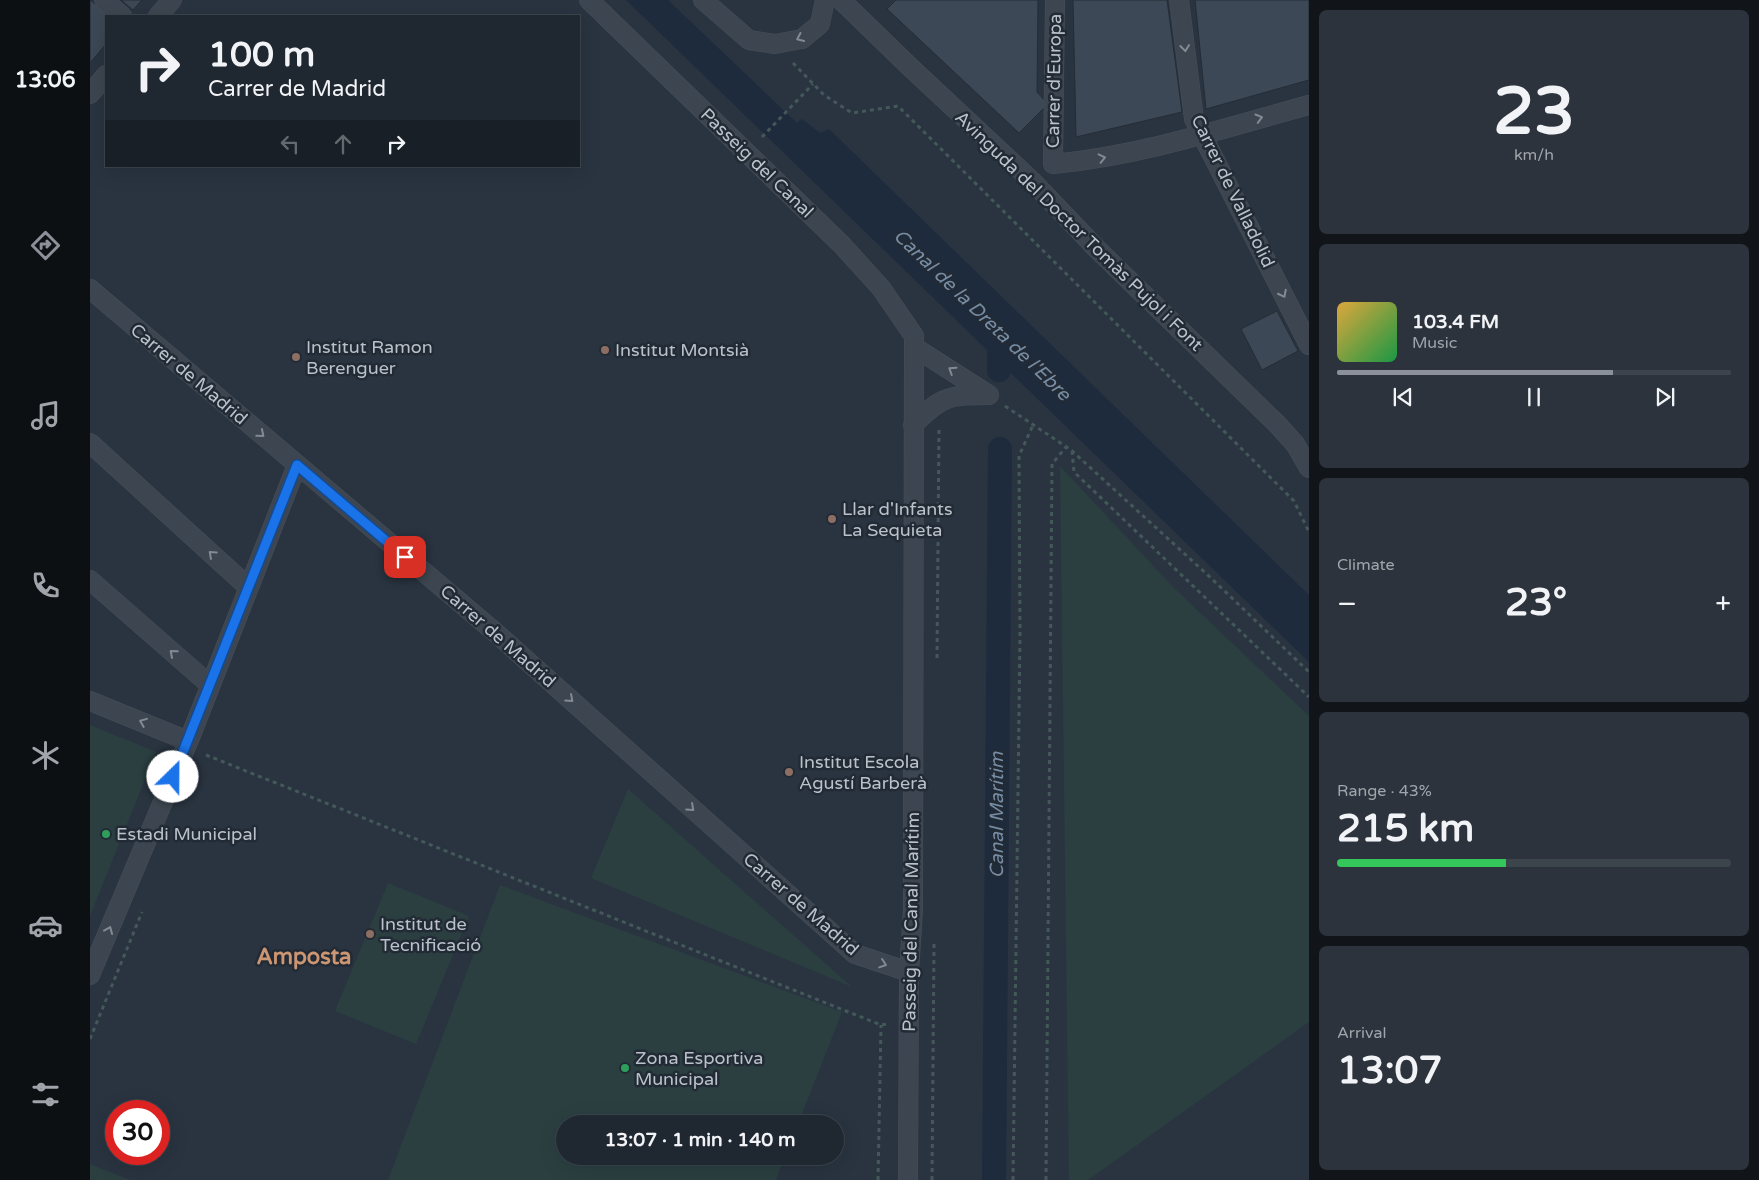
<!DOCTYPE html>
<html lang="en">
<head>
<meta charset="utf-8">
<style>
  :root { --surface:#1f2730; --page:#2c333c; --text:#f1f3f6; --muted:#a1a5ab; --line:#3c444c; --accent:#8c9099 }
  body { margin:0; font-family:"Varela Round",sans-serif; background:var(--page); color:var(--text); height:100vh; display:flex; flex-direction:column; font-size:19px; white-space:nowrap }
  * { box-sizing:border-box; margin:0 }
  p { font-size:16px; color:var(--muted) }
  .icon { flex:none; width:28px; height:28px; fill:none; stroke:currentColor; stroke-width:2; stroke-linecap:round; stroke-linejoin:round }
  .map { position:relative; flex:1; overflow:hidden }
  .sheet { display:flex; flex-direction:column; gap:10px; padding:10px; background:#11151a; width:450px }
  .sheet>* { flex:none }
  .top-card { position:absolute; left:15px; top:15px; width:475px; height:152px; border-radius:0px; box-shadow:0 5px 20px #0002,0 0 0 1px var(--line); background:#1f2730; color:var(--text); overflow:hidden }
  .speed { position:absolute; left:15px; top:1100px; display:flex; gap:10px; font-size:25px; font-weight:700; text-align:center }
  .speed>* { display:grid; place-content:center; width:65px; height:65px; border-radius:50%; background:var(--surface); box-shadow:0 5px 20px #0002,0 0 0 1px var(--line); line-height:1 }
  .speed .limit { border:8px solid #d22; background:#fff; color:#111 }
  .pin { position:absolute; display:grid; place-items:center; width:42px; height:42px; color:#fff; margin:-21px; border-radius:10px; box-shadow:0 2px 8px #0006 }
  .me { position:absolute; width:55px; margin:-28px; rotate:23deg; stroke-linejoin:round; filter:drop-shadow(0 0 4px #0008) }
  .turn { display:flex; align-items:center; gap:18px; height:105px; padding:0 20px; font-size:22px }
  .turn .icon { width:65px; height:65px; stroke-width:2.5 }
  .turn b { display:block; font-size:35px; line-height:42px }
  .lanes { display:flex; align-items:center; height:48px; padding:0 20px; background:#0003; justify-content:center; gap:25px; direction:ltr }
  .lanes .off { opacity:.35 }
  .big { font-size:38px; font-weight:700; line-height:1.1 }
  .sheet .tile { flex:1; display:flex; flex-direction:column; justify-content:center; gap:8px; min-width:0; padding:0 18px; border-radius:8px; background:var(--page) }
  .sheet .dial { align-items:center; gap:0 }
  .dial b { font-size:65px; line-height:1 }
  .song { display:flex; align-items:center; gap:15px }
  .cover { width:60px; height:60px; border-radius:8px; background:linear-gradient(135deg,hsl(40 70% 55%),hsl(140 70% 35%)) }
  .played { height:5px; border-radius:2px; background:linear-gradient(90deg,var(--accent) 70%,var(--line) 70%) }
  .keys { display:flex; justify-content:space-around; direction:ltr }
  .heat { display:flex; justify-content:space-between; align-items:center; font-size:28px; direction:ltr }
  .charge { height:8px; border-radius:4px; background:linear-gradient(90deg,#34c759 43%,var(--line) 0) }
  .trip { position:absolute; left:466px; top:1115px; width:288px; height:50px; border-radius:25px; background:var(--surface); box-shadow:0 5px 20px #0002,0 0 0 1px var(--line); font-weight:700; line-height:50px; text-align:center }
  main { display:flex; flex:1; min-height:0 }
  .tab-bar { display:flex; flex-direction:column; width:90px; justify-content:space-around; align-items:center; background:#0c1013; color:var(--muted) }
  .tab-bar .icon { width:35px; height:35px }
  .tab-bar .on { color:var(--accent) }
  .tab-bar b { font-size:22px; color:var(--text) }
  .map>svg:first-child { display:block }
</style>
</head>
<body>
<main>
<nav class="tab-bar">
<b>13:06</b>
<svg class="icon on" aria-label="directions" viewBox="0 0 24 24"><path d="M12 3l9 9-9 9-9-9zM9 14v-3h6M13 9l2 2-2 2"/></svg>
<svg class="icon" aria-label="music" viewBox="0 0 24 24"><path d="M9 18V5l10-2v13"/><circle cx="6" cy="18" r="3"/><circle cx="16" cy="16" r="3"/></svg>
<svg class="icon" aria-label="phone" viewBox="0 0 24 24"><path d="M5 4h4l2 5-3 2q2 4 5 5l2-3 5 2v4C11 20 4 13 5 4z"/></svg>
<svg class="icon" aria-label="climate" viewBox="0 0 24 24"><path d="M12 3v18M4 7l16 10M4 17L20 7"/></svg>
<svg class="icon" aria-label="car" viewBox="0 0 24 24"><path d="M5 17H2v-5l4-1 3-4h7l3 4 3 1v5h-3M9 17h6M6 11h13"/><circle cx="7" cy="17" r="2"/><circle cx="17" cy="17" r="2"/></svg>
<svg class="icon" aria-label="filters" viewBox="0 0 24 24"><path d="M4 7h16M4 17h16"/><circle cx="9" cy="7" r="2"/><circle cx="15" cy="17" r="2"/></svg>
</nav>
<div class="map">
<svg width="1219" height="1180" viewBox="0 0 1219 1180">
  <rect width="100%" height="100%" fill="#293440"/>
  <path fill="#2b3f41" d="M970,466L1082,586L1219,716V1022L998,1180H979Z
    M0,725L66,752L0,916Z
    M538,789L762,987L501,878Z
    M298,883L379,916L326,1044L245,1011Z
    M410,885L752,1012L708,1124H475V1156H695L686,1180H298Z
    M0,1164L40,1180H0Z"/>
  <path fill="#1d2b3d" d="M536,0H578L707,123L712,119L730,133L739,129L1219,595V662Z"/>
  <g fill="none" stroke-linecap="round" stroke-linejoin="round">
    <path stroke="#1d2b3d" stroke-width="24" d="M909,331V370
      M904,1180L910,449"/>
  </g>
  <path fill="#3c4855" stroke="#242d37" d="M0,0L20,16H16V44L0,63Z
    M31,0H52L43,10Z
    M806,0H948L947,92L958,104L929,133L797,9Z
    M983,0H1077L1092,112L986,137Z
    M1105,0H1219V80L1116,109Z
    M1187,311L1208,351L1172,370L1151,329Z"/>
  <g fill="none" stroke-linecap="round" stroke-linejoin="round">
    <defs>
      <path id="minor" d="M14,0L32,16
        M499,0L752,245L791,288L824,336L823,909L819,972L818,1180
        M613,0L659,40L685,44L712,39L730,24L735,0
        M751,0L820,67L942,181L1006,248L1188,425L1205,444L1219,468
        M1089,0L1104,119L1219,345
        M68,16L82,0
        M0,94L16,75
        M963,164C1050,156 1135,128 1219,105
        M963,164L965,0
        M0,289L406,633L765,954L819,972
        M824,347L899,395
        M823,425C852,396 858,395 899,395
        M0,443L158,587
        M0,580L120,685
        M0,701L98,741
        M0,975L101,735L207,465"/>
    </defs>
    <use href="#minor" stroke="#474f59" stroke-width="20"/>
    <path stroke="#445859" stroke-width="3" stroke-dasharray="4 4" stroke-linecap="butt" d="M703,63L734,95L762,113L808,106L1204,501L1219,532
      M672,137L723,84
      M915,406L981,450L1121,578L1219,672
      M982,451L984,472L1219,697
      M847,658L849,429
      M116,755L791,1025L797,1024
      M0,1039L52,912
      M788,1180L791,1025
      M842,1180L844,944
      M923,1180L930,636L929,456L943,425
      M956,1180L962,464L976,447"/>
    <use href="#minor" stroke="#3d4650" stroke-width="19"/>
  </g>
  <defs><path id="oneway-chevron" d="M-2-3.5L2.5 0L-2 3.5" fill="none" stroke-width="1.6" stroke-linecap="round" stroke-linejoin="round" transform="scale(1.25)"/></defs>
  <g stroke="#828a93">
    <use href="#oneway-chevron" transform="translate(710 38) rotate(156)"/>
    <use href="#oneway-chevron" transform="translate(1095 48) rotate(83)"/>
    <use href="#oneway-chevron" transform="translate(1169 118) rotate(-16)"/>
    <use href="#oneway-chevron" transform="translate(1012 158) rotate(-13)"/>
    <use href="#oneway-chevron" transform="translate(1193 294) rotate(63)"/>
    <use href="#oneway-chevron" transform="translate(862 370) rotate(-147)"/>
    <use href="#oneway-chevron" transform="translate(171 434) rotate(40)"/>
    <use href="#oneway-chevron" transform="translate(122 554) rotate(-138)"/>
    <use href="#oneway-chevron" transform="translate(83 653) rotate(-139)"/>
    <use href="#oneway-chevron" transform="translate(480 699) rotate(42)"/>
    <use href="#oneway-chevron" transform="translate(53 722) rotate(-158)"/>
    <use href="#oneway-chevron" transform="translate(601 808) rotate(42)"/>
    <use href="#oneway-chevron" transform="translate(19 930) rotate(-67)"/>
    <use href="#oneway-chevron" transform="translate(793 964) rotate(19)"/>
  </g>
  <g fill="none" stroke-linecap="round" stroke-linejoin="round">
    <defs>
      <path id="route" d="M83,777L207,465L315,557"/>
    </defs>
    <use href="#route" stroke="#114b97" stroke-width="12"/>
    <use href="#route" stroke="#1a73e8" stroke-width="9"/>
  </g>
  <g fill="#8d6e63" stroke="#222b35" stroke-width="2">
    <circle cx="515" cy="350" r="5"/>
    <circle cx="206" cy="357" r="5"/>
    <circle cx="742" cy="519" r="5"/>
    <circle cx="699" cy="772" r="5"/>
    <circle cx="280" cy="934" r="5"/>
  </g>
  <g fill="#2e9e5b" stroke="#222b35" stroke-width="2">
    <circle cx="16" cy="834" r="5"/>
    <circle cx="535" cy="1068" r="5"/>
  </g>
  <g text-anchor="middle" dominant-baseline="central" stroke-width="5" stroke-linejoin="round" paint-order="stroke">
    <g font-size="18" fill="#bac1ca" stroke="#222b35">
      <text transform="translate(964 81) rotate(-89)">Carrer d'Europa</text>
      <text transform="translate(667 163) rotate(44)">Passeig del Canal</text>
      <text transform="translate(1143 191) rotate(64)">Carrer de Valladolid</text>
      <text transform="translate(989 231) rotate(44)">Avinguda del Doctor Tomàs Pujol i Font</text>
      <text transform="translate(99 374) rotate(40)">Carrer de Madrid</text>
      <text transform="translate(408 636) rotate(41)">Carrer de Madrid</text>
      <text transform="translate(711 904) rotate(41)">Carrer de Madrid</text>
      <text transform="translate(821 922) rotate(-89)">Passeig del Canal Marítim</text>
    </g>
    <g font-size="18" fill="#bac1ca" stroke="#222b35" text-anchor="start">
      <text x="216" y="347">Institut Ramon<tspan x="216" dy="21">Berenguer</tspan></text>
      <text x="525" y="350">Institut Montsià</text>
      <text x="752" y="509">Llar d'Infants<tspan x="752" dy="21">La Sequieta</tspan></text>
      <text x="709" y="762">Institut Escola<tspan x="709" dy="21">Agustí Barberà</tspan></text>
      <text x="26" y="834">Estadi Municipal</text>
      <text x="290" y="924">Institut de<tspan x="290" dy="21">Tecnificació</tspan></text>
      <text x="545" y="1058">Zona Esportiva<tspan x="545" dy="21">Municipal</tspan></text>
    </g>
    <g font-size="19" font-style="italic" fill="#778da5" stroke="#222b35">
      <text transform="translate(892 315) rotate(44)">Canal de la Dreta de l'Ebre</text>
      <text transform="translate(907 815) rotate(-90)">Canal Marítim</text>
    </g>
    <g font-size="22" font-weight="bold" fill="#cc9673" stroke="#222b35">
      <text x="214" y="957">Amposta</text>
    </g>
  </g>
</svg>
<div class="speed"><div class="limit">30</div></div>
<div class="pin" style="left:315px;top:557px;background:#d93025"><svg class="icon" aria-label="arrive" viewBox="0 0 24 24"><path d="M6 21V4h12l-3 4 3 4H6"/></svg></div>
<svg class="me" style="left:83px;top:777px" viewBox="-20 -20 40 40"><circle r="19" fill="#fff"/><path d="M0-13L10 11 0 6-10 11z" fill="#1a73e8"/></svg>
<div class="trip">13:07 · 1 min · 140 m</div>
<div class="top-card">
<div class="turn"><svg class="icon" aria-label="right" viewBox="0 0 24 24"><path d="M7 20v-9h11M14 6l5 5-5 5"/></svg><div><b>100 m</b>Carrer de Madrid</div></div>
<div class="lanes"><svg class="icon off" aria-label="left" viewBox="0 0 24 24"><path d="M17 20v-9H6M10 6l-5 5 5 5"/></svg><svg class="icon off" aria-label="ahead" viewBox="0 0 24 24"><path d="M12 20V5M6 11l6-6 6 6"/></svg><svg class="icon" aria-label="right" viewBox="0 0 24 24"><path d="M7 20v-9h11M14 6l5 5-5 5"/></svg></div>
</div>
</div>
<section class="sheet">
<div class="tile dial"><b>23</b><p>km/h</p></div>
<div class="tile">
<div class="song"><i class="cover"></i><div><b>103.4 FM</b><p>Music</p></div></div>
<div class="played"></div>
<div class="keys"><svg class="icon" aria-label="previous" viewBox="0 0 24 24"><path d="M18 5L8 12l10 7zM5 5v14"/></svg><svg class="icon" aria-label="pause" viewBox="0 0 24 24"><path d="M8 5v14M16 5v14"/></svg><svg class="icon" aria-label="next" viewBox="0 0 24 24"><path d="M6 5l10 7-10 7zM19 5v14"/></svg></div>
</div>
<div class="tile"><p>Climate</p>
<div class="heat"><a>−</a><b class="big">23°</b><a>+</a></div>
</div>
<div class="tile"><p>Range · 43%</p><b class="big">215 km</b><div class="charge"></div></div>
<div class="tile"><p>Arrival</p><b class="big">13:07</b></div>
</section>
</main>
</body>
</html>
